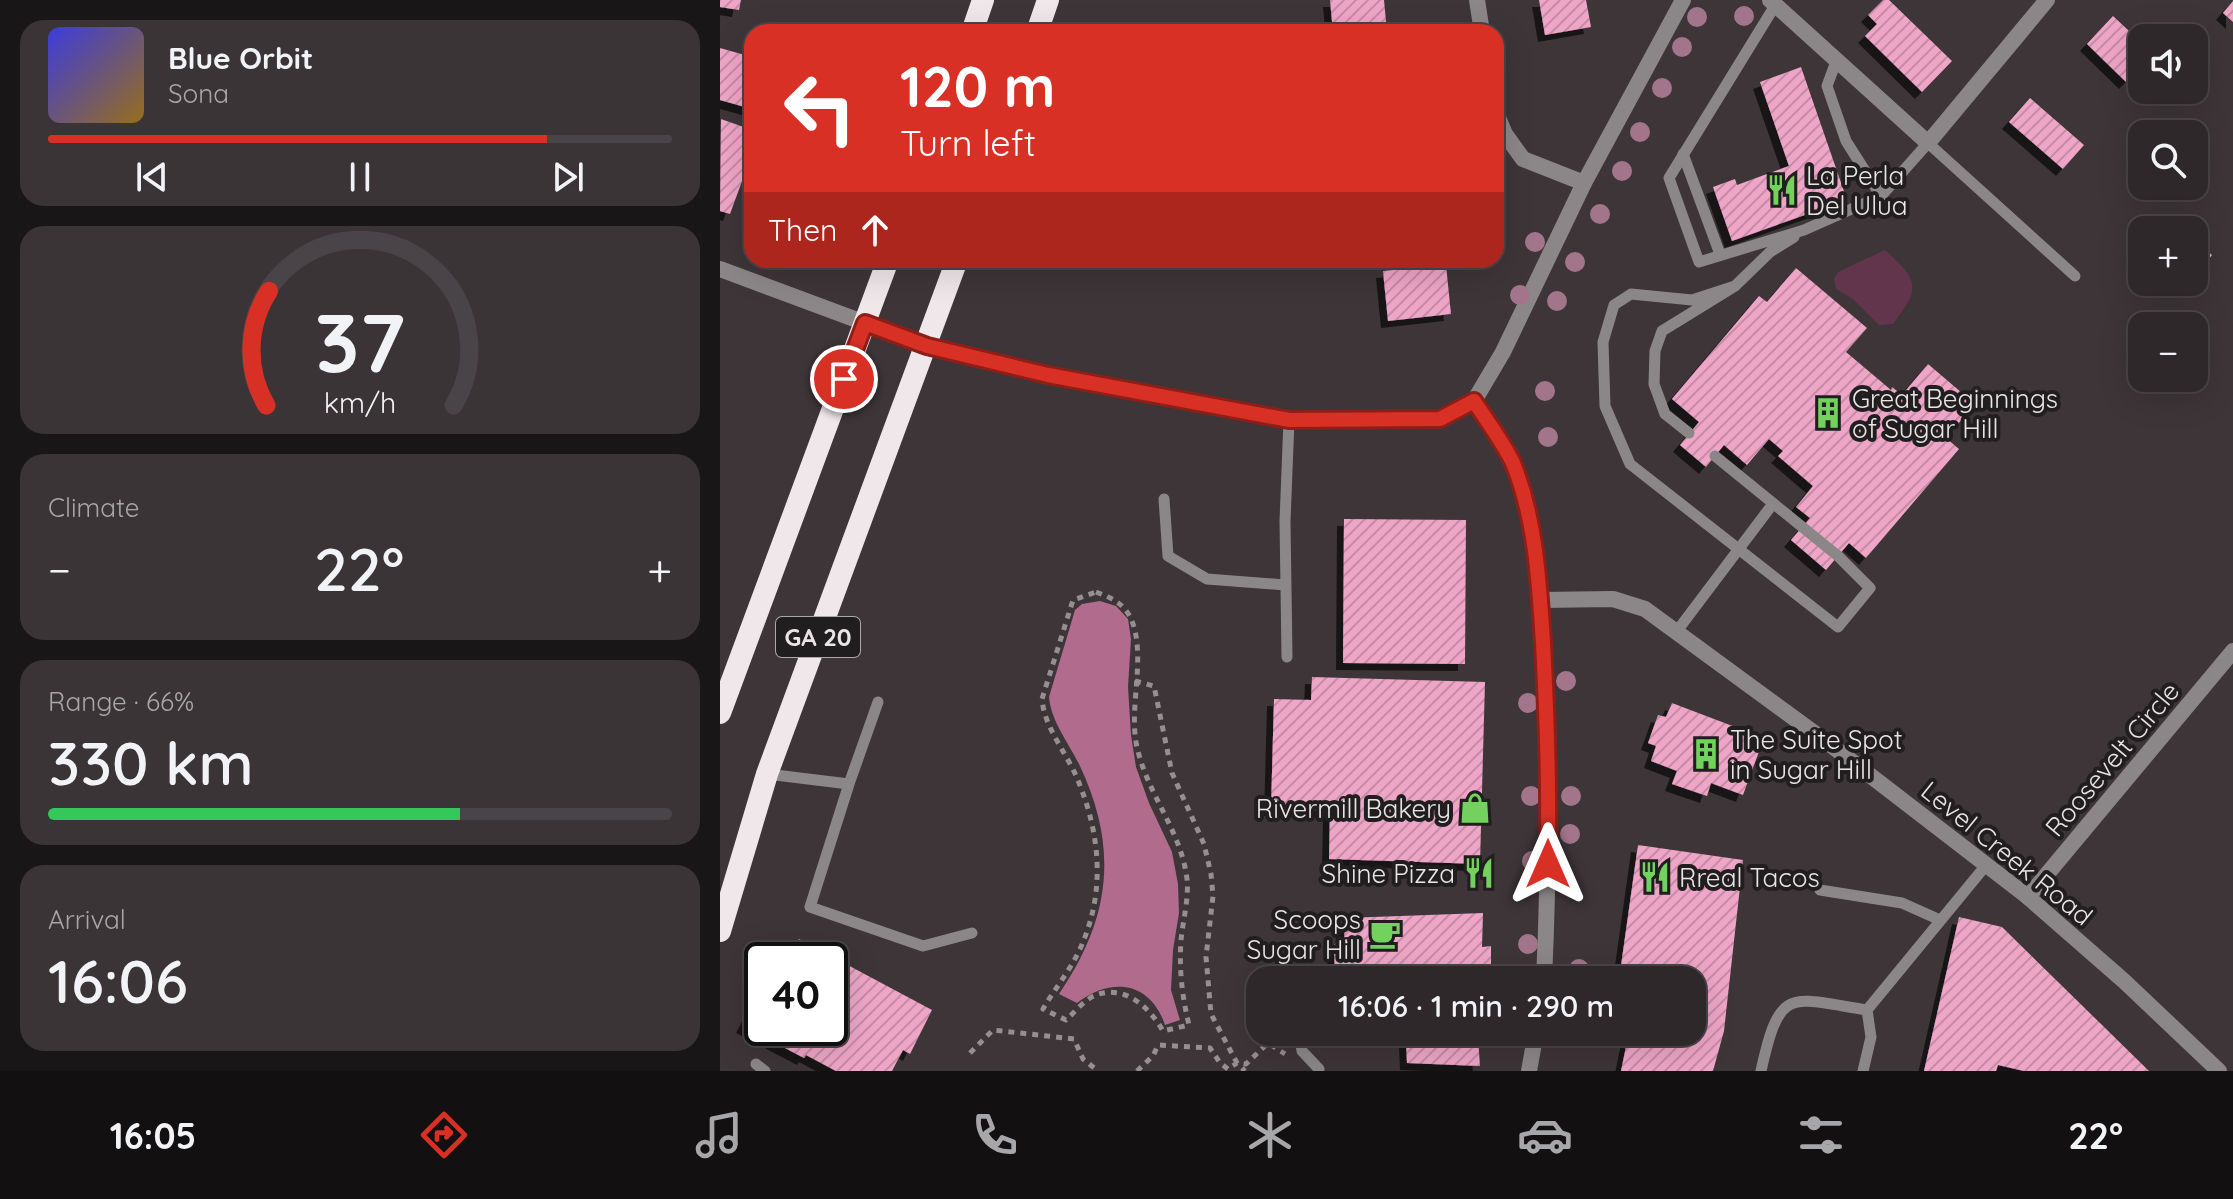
<!DOCTYPE html>
<html lang="en">
<head>
<meta charset="utf-8">
<style>
  :root { --surface:#2e282a; --page:#3a3436; --text:#f1f3f6; --muted:#a7a6a8; --line:#494447; --accent:#d93025 }
  body { margin:0; font-family:Quicksand,sans-serif; background:var(--page); color:var(--text); height:100vh; display:flex; flex-direction:column; font-size:30px; white-space:nowrap }
  * { box-sizing:border-box; margin:0 }
  p { font-size:26px; color:var(--muted) }
  .icon { flex:none; width:44px; height:44px; fill:none; stroke:currentColor; stroke-width:2; stroke-linecap:round; stroke-linejoin:round }
  .map { position:relative; flex:1; overflow:hidden }
  .details { display:flex; flex-direction:column; gap:20px; padding:20px; background:#191617; width:720px }
  .details>* { flex:none }
  .banner { position:absolute; left:24px; top:24px; width:760px; height:244px; border-radius:24px; box-shadow:0 8px 32px #0002,0 0 0 2px var(--line); background:#d93025; color:#fff; overflow:hidden }
  .buttons { position:absolute; left:1408px; top:24px; display:grid; gap:16px }
  .buttons a { display:grid; place-items:center; width:80px; height:80px; border-radius:16px; background:var(--surface); box-shadow:0 8px 32px #0002,0 0 0 2px var(--line); font-size:40px }
  .speed { position:absolute; left:24px; top:942px; display:flex; gap:16px; font-size:40px; font-weight:700; text-align:center }
  .speed>* { display:grid; place-content:center; width:104px; height:104px; border-radius:50%; background:var(--surface); box-shadow:0 8px 32px #0002,0 0 0 2px var(--line); line-height:1 }
  .speed .limit { border:4px solid #111; border-radius:12px; background:#fff; color:#111 }
  .pin { position:absolute; display:grid; place-items:center; width:68px; height:68px; color:#fff; margin:-34px; border:4px solid #fff; border-radius:50%; box-shadow:0 2px 8px #0007 }
  .me { position:absolute; width:88px; margin:-44px; rotate:0deg; stroke-linejoin:round; filter:drop-shadow(0 0 6px #0008) }
  .turn { display:flex; align-items:center; gap:28px; height:168px; padding:0 24px; font-size:36px }
  .turn .icon { width:104px; height:104px; stroke-width:2.5 }
  .turn b { display:block; font-size:56px; line-height:68px }
  .then { display:flex; align-items:center; height:76px; padding:0 24px; background:#0003; gap:16px; font-size:30px }
  .big { font-size:60px; font-weight:600; line-height:1.1 }
  .details .tile { flex:1; display:flex; flex-direction:column; justify-content:center; gap:12px; min-width:0; padding:0 28px; border-radius:24px; background:var(--page) }
  .details .dial { align-items:center; gap:0 }
  .dial svg { height:208px; overflow:visible; fill:none; stroke:var(--line); stroke-width:7; stroke-linecap:round; text-anchor:middle }
  .dial text { fill:var(--text); stroke:none }
  .song { display:flex; align-items:center; gap:24px }
  .cover { width:96px; height:96px; border-radius:12px; background:linear-gradient(135deg,hsl(240 70% 55%),hsl(40 70% 35%)) }
  .played { height:8px; border-radius:4px; background:linear-gradient(90deg,var(--accent) 80%,var(--line) 80%) }
  .keys { display:flex; justify-content:space-around; direction:ltr }
  .heat { display:flex; justify-content:space-between; align-items:center; font-size:44px; direction:ltr }
  .charge { height:12px; border-radius:6px; background:linear-gradient(90deg,#34c759 66%,var(--line) 0) }
  .trip { position:absolute; left:526px; top:966px; width:460px; height:80px; border-radius:24px; background:var(--surface); box-shadow:0 8px 32px #0002,0 0 0 2px var(--line); font-weight:600; line-height:80px; text-align:center }
  .tab-bar { display:flex; height:128px; justify-content:space-around; align-items:center; background:#121011; color:var(--muted) }
  .tab-bar .icon { width:56px; height:56px }
  .tab-bar .on { color:var(--accent) }
  .tab-bar b { font-size:36px; color:var(--text) }
  main { display:flex; flex:1; min-height:0 }
  .map>svg:first-child { display:block }
</style>
</head>
<body>
<main>
<section class="details">
<div class="tile">
<div class="song"><i class="cover"></i><div><b>Blue Orbit</b><p>Sona</p></div></div>
<div class="played"></div>
<div class="keys"><svg class="icon" aria-label="previous" viewBox="0 0 24 24"><path d="M18 5L8 12l10 7zM5 5v14"/></svg><svg class="icon" aria-label="pause" viewBox="0 0 24 24"><path d="M8 5v14M16 5v14"/></svg><svg class="icon" aria-label="next" viewBox="0 0 24 24"><path d="M6 5l10 7-10 7zM19 5v14"/></svg></div>
</div>
<div class="tile dial"><svg viewBox="0 0 100 80">
<path d="M14 69A42 42 0 1 1 86 69"/>
<path d="M14 69A42 42 0 0 1 15 25" stroke="#d93025"/>
<text x="50" y="56" font-size="32" font-weight="700">37</text>
<text x="50" y="72" font-size="11">km/h</text>
</svg></div>
<div class="tile"><p>Climate</p>
<div class="heat"><a>−</a><b class="big">22°</b><a>+</a></div>
</div>
<div class="tile"><p>Range · 66%</p><b class="big">330 km</b><div class="charge"></div></div>
<div class="tile"><p>Arrival</p><b class="big">16:06</b></div>
</section>
<div class="map">
<svg width="1513" height="1071" viewBox="0 0 1513 1071">
  <defs>
    <pattern id="building-hatch" width="6" height="6" patternUnits="userSpaceOnUse" patternTransform="scale(2)"><rect width="6" height="6" fill="#efa5c7"/><path d="M-1 1l2-2M0 6l6-6M5 7l2-2" fill="none" stroke="#c58da6"/></pattern>
    <filter id="shadow"><feDropShadow dx="-7" dy="7" stdDeviation="0" flood-color="#0009"/></filter>
  </defs>
  <rect width="100%" height="100%" fill="#3d3538"/>
  <path fill="#63354c" d="M1165,250C1199,281 1201,288 1173,324L1159,325L1133,299L1116,289L1114,279L1118,272Z"/>
  <path fill="#b06b8d" d="M380,601L396,606L408,619L411,639L408,687L411,735L416,767L429,803L452,852L458,884L459,913L453,950L451,990L460,1020L445,1025C430,981 391,977 357,1003L339,994C391,918 399,848 359,764C348,742 331,721 329,697L355,610L362,604Z"/>
  <path fill="url(#building-hatch)" filter="url(#shadow)" d="M0,0H21L19,10L0,7Z
    M610,0H664L667,32H613Z
    M819,0H866L871,27L825,35Z
    M1163,0H1169L1232,61L1202,92L1145,36L1157,24L1148,15Z
    M1513,1V22L1503,13Z
    M1393,16L1422,43V65L1406,82L1367,44Z
    M0,48L32,57V109L0,100Z
    M1081,67L1127,200L1012,241L993,187L1015,179L1017,185L1069,166L1040,82Z
    M1310,98L1364,145L1343,169L1289,122Z
    M1,119L32,130V154L10,214L0,211Z
    M1474,240L1492,255L1474,277Z
    M726,265L731,314L668,321L663,271Z
    M1076,268L1147,328L1126,352L1171,390L1172,387L1182,395L1208,364L1255,404L1226,438L1239,449L1146,558L1129,543L1106,570L1071,540L1090,518L1076,507L1093,486L1058,456L1063,451L1049,439L1027,465L1004,445L986,467L960,445L979,422L952,399L1039,296L1047,302Z
    M624,519L746,520L745,664L623,663Z
    M592,677L765,682L760,864L609,859L610,811L551,809L554,699L591,700Z
    M952,703L1044,738L1023,795L991,783L987,796L952,784L957,771L931,761L936,746L928,743L938,715L946,717Z
    M918,845L1023,860L1004,1031L993,1071H901L909,1032H972V980H899Z
    M763,913L762,947L771,946V980H615L614,944L624,943L625,918Z
    M1239,917L1282,927L1429,1071H1304L1278,1065L1276,1071H1204Z
    M79,939L212,1010L190,1054L183,1050L172,1071H116L86,1055L84,1058L23,1026L42,990V1028H110V960H68Z
    M617,1032H770V1038L758,1037L760,1066L687,1063L686,1041L617,1037Z"/>
  <g fill="none" stroke-linecap="round" stroke-linejoin="round">
    <path stroke="#958f91" stroke-width="5" stroke-dasharray="6 6" stroke-linecap="butt" d="M376,592C395,599 408,606 414,627C424,663 410,705 416,742C425,792 461,829 467,879C469,899 463,920 461,940C459,969 462,996 469,1025L443,1031C430,1008 405,984 376,995C365,999 355,1012 346,1020L323,1009C334,990 349,972 359,951C386,894 381,835 357,778C346,752 324,727 322,699L353,600Z
      M415,681L434,686L452,773L484,844L491,874L493,896L486,957L491,1014L517,1063L526,1064L548,1043L565,1054
      M250,1053L273,1030L354,1039L363,1059L378,1071
      M417,1071L433,1056L438,1045L490,1048L500,1063L508,1069L517,1063L525,1071"/>
    <path stroke="#8b8789" stroke-width="11" d="M1056,4L949,178L979,262L1084,230L1161,196L1208,143L1355,276
      M1117,59L1107,86L1126,141L1161,196
      M963,154L1000,254
      M207,346L328,375L569,420
      M969,433L945,414L934,384L935,351L942,331L1015,286L1050,252L1074,237
      M995,456L1118,556L1150,588L1118,627L910,464L885,406L883,342L894,305L911,294L972,300L1015,286
      M444,499L448,556L487,579L566,585
      M957,631L1052,505
      M567,657L565,521L569,420L720,419L754,401
      M47,774L129,784L90,907L203,946L252,933
      M129,784L158,702
      M1100,890L1182,903L1220,920
      M579,1032L582,1051L599,1069
      M36,1064L45,1071
      M1041,1071C1060,985 1069,998 1147,1010L1267,864
      M1143,1071L1151,1037L1147,1010"/>
    <path stroke="#8b8789" stroke-width="16" d="M757,0L762,32
      M1050,0L1208,143L1327,0
      M776,113L785,134L803,159L864,183
      M0,269L207,346
      M1308,897L1513,651"/>
    <path stroke="#8b8789" stroke-width="16" d="M820,600L893,599L925,609L1112,746L1308,897L1404,981L1499,1071
      M824,980C829,870 830,760 823,650C820,600 819,546 805,498C795,462 774,432 754,401L783,352L864,183L963,0
      M809,1071L816,1032"/>
    <path stroke="#efe7ea" stroke-width="22" d="M252,32L263,0
      M317,32L328,0
      M0,713L168,260
      M0,931L47,774L237,260"/>
  </g>
  <g fill="#a3758a">
    <circle cx="1024" cy="16" r="10"/>
    <circle cx="977" cy="17" r="10"/>
    <circle cx="962" cy="47" r="10"/>
    <circle cx="942" cy="88" r="10"/>
    <circle cx="920" cy="132" r="10"/>
    <circle cx="902" cy="171" r="10"/>
    <circle cx="880" cy="214" r="10"/>
    <circle cx="815" cy="242" r="10"/>
    <circle cx="855" cy="262" r="10"/>
    <circle cx="800" cy="295" r="10"/>
    <circle cx="837" cy="301" r="10"/>
    <circle cx="825" cy="391" r="10"/>
    <circle cx="828" cy="437" r="10"/>
    <circle cx="846" cy="681" r="10"/>
    <circle cx="808" cy="703" r="10"/>
    <circle cx="811" cy="796" r="10"/>
    <circle cx="851" cy="796" r="10"/>
    <circle cx="850" cy="834" r="10"/>
    <circle cx="812" cy="861" r="10"/>
    <circle cx="808" cy="944" r="10"/>
    <circle cx="859" cy="969" r="10"/>
  </g>
  <g fill="none" stroke-linecap="round" stroke-linejoin="round">
    <defs>
      <path id="route" d="M124,379L145,323L207,346L328,375L569,420L720,419L754,401C767,421 783,442 793,463C816,520 819,583 823,643C827,717 829,790 828,864"/>
    </defs>
    <use href="#route" stroke="#8d1f18" stroke-width="20"/>
    <use href="#route" stroke="#d93025" stroke-width="14"/>
  </g>
  <defs>
    <symbol id="restaurant-bare" viewBox="-9 -9 18 18"><path d="M-5-6h1v4h1v-4h1v4h1v-4h1v5L-1.5 .5V6h-2V.5L-5-1ZM5-6V6H3V1.5H1.5Q1.5-4 5-6Z" fill="#73d25d" stroke="#211e1f" stroke-width="2.5" paint-order="stroke"/></symbol>
    <symbol id="building-bare" viewBox="-9 -9 18 18"><path d="M-4-6H4V6H1V3H-1V6H-4ZM-2.5-4.3h1.7v1.8h-1.7ZM.8-4.3h1.7v1.8H.8ZM-2.5-1h1.7V.8h-1.7ZM.8-1h1.7V.8H.8Z" fill="#73d25d" stroke="#211e1f" stroke-width="2.5" paint-order="stroke"/></symbol>
    <symbol id="shop-bare" viewBox="-9 -9 18 18"><path d="M-5-2.5h2.3a2.7 3.5 0 0 1 5.4 0H5L5.5 6h-11ZM-1.5-2.5h3a1.5 2.3 0 0 0-3 0Z" fill="#73d25d" stroke="#211e1f" stroke-width="2.5" paint-order="stroke"/></symbol>
    <symbol id="cafe-bare" viewBox="-9 -9 18 18"><path d="M-5.5-4.5H6V0H3Q3 3.5 0 3.5H-2.5Q-5.5 3.5-5.5 0ZM3-3.2v2h1.7v-2ZM-6 4.5H4V6H-6Z" fill="#73d25d" stroke="#211e1f" stroke-width="2.5" paint-order="stroke"/></symbol>
  </defs>
  <g fill-rule="evenodd">
    <use href="#restaurant-bare" x="1040" y="168" width="44" height="44"/>
    <use href="#building-bare" x="1086" y="391" width="44" height="44"/>
    <use href="#building-bare" x="964" y="732" width="44" height="44"/>
    <use href="#shop-bare" x="733" y="786" width="44" height="44"/>
    <use href="#restaurant-bare" x="737" y="851" width="44" height="44"/>
    <use href="#restaurant-bare" x="913" y="855" width="44" height="44"/>
    <use href="#cafe-bare" x="643" y="912" width="44" height="44"/>
  </g>
  <g text-anchor="middle" dominant-baseline="central" stroke-width="8" stroke-linejoin="round" paint-order="stroke">
    <rect fill="#211e1f" stroke="#ada9aa" stroke-width="2" x="56" y="617" width="84" height="40" rx="6"/>
    <g font-size="24" font-weight="bold" fill="#e9e4e6">
      <text x="98" y="637">GA 20</text>
    </g>
    <g font-size="26" fill="#e9e4e6" stroke="#211e1f" text-anchor="start">
      <text x="1086" y="175">La Perla<tspan x="1086" dy="30">Del Ulua</tspan></text>
      <text x="1132" y="398">Great Beginnings<tspan x="1132" dy="30">of Sugar Hill</tspan></text>
      <text x="1010" y="739">The Suite Spot<tspan x="1010" dy="30">in Sugar Hill</tspan></text>
      <text x="731" y="808" text-anchor="end">Rivermill Bakery</text>
      <text x="735" y="873" text-anchor="end">Shine Pizza</text>
      <text x="959" y="877">Rreal Tacos</text>
      <text x="641" y="919" text-anchor="end">Scoops<tspan x="641" dy="30">Sugar Hill</tspan></text>
    </g>
    <g font-size="26" fill="#e9e4e6" stroke="#211e1f">
      <text transform="translate(1392 759) rotate(-50)">Roosevelt Circle</text>
      <text transform="translate(1287 853) rotate(39)">Level Creek Road</text>
    </g>
  </g>
</svg>
<div class="buttons">
<a><svg class="icon" aria-label="sound" viewBox="0 0 24 24"><path d="M4 9h4l5-4v14l-5-4H4zM17 9q2 3 0 6"/></svg></a>
<a><svg class="icon" aria-label="search" viewBox="0 0 24 24"><circle cx="10" cy="10" r="6"/><path d="M15 15l6 6"/></svg></a>
<a>+</a>
<a>−</a>
</div>
<div class="speed"><div class="limit">40</div></div>
<div class="pin" style="left:124px;top:379px;background:#d93025"><svg class="icon" aria-label="arrive" viewBox="0 0 24 24"><path d="M6 21V4h12l-3 4 3 4H6"/></svg></div>
<svg class="me" style="left:828px;top:864px" viewBox="-20 -20 40 40"><path d="M0-17L14 15 0 8-14 15z" fill="#d93025" stroke="#fff" stroke-width="4"/></svg>
<div class="trip">16:06 · 1 min · 290 m</div>
<div class="banner">
<div class="turn"><svg class="icon" aria-label="left" viewBox="0 0 24 24"><path d="M17 20v-9H6M10 6l-5 5 5 5"/></svg><div><b>120 m</b>Turn left</div></div>
<div class="then">Then<svg class="icon" aria-label="ahead" viewBox="0 0 24 24"><path d="M12 20V5M6 11l6-6 6 6"/></svg></div>
</div>
</div>
</main>
<nav class="tab-bar">
<b>16:05</b>
<svg class="icon on" aria-label="directions" viewBox="0 0 24 24"><path d="M12 3l9 9-9 9-9-9zM9 14v-3h6M13 9l2 2-2 2"/></svg>
<svg class="icon" aria-label="music" viewBox="0 0 24 24"><path d="M9 18V5l10-2v13"/><circle cx="6" cy="18" r="3"/><circle cx="16" cy="16" r="3"/></svg>
<svg class="icon" aria-label="phone" viewBox="0 0 24 24"><path d="M5 4h4l2 5-3 2q2 4 5 5l2-3 5 2v4C11 20 4 13 5 4z"/></svg>
<svg class="icon" aria-label="climate" viewBox="0 0 24 24"><path d="M12 3v18M4 7l16 10M4 17L20 7"/></svg>
<svg class="icon" aria-label="car" viewBox="0 0 24 24"><path d="M5 17H2v-5l4-1 3-4h7l3 4 3 1v5h-3M9 17h6M6 11h13"/><circle cx="7" cy="17" r="2"/><circle cx="17" cy="17" r="2"/></svg>
<svg class="icon" aria-label="filters" viewBox="0 0 24 24"><path d="M4 7h16M4 17h16"/><circle cx="9" cy="7" r="2"/><circle cx="15" cy="17" r="2"/></svg>
<b>22°</b>
</nav>
</body>
</html>
